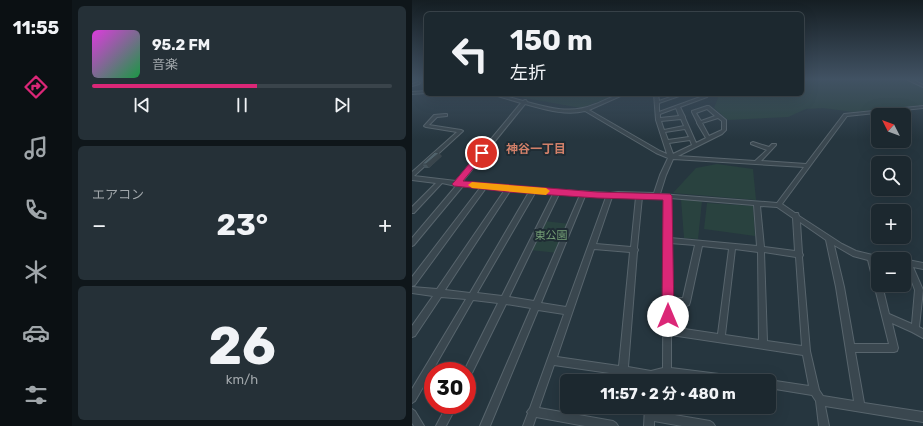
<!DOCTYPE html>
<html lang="ja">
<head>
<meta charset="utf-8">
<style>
  :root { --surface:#1c282f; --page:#253037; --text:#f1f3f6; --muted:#a0a6aa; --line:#3a444b; --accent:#db2777 }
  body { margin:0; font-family:Rubik,"Noto Sans JP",sans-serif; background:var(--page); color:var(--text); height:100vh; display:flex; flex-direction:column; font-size:15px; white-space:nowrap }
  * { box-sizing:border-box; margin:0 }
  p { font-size:13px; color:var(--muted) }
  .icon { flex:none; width:22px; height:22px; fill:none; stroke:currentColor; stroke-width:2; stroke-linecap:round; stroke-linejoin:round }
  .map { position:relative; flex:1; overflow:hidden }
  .sheet { display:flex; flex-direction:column; gap:6px; padding:6px; background:#0f161a; width:340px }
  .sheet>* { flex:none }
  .banner { position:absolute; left:12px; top:12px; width:380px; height:84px; border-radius:6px; box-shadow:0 4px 16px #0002,0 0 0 1px var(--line); background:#1c282f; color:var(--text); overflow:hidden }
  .needle { width:26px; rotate:312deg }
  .tools { position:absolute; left:459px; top:108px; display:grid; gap:8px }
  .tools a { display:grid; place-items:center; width:40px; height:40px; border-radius:6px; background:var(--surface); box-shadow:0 4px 16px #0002,0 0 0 1px var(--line); font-size:20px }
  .speed { position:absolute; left:12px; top:362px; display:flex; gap:8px; font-size:20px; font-weight:700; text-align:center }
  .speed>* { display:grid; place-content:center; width:52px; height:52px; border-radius:50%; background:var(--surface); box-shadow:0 4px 16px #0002,0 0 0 1px var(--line); line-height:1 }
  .speed .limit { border:6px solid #d22; background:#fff; color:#111 }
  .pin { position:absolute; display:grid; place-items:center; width:34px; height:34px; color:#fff; margin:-17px; border:2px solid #fff; border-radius:50%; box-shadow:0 1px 4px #0007 }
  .me { position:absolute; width:44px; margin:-22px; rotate:0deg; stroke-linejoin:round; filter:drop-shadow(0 0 3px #0008) }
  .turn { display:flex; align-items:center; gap:14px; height:84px; padding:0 20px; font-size:18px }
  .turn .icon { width:52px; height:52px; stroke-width:2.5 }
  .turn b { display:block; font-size:28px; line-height:34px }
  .big { font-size:30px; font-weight:700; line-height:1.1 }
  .sheet .card { flex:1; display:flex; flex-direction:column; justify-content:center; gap:6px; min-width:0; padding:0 14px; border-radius:6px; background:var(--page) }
  .sheet .dial { align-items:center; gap:0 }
  .dial b { font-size:52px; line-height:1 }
  .song { display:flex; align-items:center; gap:12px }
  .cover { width:48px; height:48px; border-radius:6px; background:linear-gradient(135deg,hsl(300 70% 55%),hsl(140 70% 35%)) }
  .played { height:4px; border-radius:2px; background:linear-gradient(90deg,var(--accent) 55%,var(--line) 55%) }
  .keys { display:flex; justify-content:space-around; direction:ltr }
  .heat { display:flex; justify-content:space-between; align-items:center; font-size:22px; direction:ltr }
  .trip { position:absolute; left:148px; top:374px; width:216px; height:40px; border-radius:6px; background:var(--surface); box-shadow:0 4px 16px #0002,0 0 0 1px var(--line); font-weight:700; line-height:40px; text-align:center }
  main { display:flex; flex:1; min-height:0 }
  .tab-bar { display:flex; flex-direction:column; width:72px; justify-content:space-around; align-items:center; background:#0b1013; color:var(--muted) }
  .tab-bar .icon { width:28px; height:28px }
  .tab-bar .on { color:var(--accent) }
  .tab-bar b { font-size:18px; color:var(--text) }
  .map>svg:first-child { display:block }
</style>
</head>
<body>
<main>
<nav class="tab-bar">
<b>11:55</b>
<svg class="icon on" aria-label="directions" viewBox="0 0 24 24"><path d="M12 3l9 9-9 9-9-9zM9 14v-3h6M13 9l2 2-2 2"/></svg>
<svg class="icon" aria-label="music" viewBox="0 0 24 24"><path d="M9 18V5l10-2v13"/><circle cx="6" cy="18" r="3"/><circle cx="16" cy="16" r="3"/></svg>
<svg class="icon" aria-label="phone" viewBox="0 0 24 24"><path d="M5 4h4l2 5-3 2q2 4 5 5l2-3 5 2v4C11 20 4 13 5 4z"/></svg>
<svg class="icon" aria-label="climate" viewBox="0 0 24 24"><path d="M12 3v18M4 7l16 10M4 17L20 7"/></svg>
<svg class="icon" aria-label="car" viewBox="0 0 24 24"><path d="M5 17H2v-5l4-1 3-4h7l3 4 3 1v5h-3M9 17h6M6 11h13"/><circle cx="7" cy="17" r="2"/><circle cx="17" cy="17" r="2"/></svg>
<svg class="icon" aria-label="filters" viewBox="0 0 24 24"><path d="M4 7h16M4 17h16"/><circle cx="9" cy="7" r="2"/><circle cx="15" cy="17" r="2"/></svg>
</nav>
<section class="sheet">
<div class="card">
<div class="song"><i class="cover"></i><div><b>95.2 FM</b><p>音楽</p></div></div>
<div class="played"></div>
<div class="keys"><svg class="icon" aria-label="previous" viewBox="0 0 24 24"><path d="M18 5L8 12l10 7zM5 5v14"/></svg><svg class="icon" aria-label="pause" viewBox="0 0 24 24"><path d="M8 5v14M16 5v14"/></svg><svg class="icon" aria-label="next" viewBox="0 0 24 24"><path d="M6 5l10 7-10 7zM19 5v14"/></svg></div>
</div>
<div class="card"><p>エアコン</p>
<div class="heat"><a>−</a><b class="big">23°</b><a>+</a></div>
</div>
<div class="card dial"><b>26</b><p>km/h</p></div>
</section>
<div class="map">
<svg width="511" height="426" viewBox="0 0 511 426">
  <rect width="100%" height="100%" fill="#26363f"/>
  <path fill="#29423f" d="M390,79H511V105L441,112L411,108L394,109L376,117L316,120L302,108L306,98L301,94H390Z
    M91,94H207L169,108Z
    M305,164L341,169L344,200L261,193L284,168Z
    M269,199L290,201L286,239L272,238Z
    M295,203L341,206L343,236L292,229Z
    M132,221L158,224L146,253L118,250Z"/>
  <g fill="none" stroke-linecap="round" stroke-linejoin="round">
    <defs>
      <path id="minor" d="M494,79H500L511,85V87Z
        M6,82L8,83L7,84L0,86V84Z
        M14,91V93L0,94V92Z
        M79,94H86L111,101L113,100H114L115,102C137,108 160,114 181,105C191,102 202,94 213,94L177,110L248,151L255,154L244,120L242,94H246L247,101L267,94H273L247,103V112L291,96L289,94H294L296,96L295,97L268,107L273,117V118L284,143L294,138L285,123V122L280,112V111L295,106H297L314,120V130L310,134L266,156L343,161L355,150L339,144V143L341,142L357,147L360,144H364V145L349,161L394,164L432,114L511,106V108L435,116L370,204L383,213H386L387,216L430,244L444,251L469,257L470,259H466V262L463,261L466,272V285H470L477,314L500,324L503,290L494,266H492V260H496L511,263V269L501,267L511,290L507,327L511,329V338L500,332L480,323L486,348L485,351L482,352H443L452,403L511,412V422L413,406L417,426H407L404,401L400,395L357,388V381H354L357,380L397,386L391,355L259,335V368L331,377L334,378L335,381H294L255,376L239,379L142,365L127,408L201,421L204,423L206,426H173L124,417L121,426H111L116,413L115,412L118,408L152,314L126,310L78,426H68L119,308L94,304L58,377L55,378V371H52L86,303L61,300L3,401L0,403V389L54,299L29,297L3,336L0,337V326L21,296L0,293V287L25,289L92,191L74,188L3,285L0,286V277L68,188L51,186L2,245L0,246V238L44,186L30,183L2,213H0V207L24,183L0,180V172L45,132L14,127L12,126L22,115L33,114H35V116L25,117L17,125L49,130L51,131L2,176L44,181L109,103ZM113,104C132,109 153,116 173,111L244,153L256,158L248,175L242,193L206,192L198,193L96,187L50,182ZM264,108L267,116L248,118V114ZM295,109L303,116L289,121L284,113ZM306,118L310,121V130L297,136L290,123ZM269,119L272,126L252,130L249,121ZM273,129L277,137L256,140L253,132ZM278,140L280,145L261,154L257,143ZM261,159L392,167L365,203L248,194L254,175ZM98,191L117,192L58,293L33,290ZM123,193L141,194L90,296L65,293ZM147,194L168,195L122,301L97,297ZM173,196L194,197L154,307L129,303ZM206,196L224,197L219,247L184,244L200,197ZM230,197L252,198L251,368L239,371L216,367L225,252L226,250L225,248ZM258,198L342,205L345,246L258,238ZM348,206L365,207L381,218L383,251L352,247ZM388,222L414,240L424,287L442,401L411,396L407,390L398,351L390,257L391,255L390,253ZM258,243L283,245L271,298H259ZM422,245L441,256L456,260L477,344H442L432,287ZM290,246L317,249L306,334L259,327V305L274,306L277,305L278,302ZM182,249L218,252L207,366L145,357ZM323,249L346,252L347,340L313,335ZM352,252L384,257L390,346L355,341Z
        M35,405H45L34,426H24Z
        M233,407H243L242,413L245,412L298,421L301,423L303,426H270L242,421V426H232Z
        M0,409L3,411L12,426H2L0,423Z"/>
    </defs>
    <use href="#minor" stroke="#58656d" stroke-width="2"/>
    <use href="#minor" fill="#3a474f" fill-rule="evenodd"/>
  </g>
  <path fill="#46555d" d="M30,156L17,168H13L10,164Z"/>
  <path fill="#39454c" d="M27,153L30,156L17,168L14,164Z"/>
  <path fill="#51636c" stroke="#39454c" d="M23,152L27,153L14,164H10Z"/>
  <linearGradient id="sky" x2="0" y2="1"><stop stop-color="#151e23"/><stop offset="0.57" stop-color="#415263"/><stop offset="1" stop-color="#415263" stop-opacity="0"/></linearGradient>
  <rect width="511" height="139" fill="url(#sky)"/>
  <path fill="#db2777" stroke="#8e194d" d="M68,151H70L74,153L51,181L185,192L258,194L260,196L262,316L260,320L256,322L252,320L250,316L251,200L185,198L96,192L42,186L40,184L42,182Z"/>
  <path fill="#f59e0b" d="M60,182L134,188L138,191L134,195L60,188L56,185Z"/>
  <g text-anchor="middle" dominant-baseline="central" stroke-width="4" stroke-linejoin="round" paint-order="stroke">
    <g font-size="11" fill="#759f76" stroke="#1f2c34">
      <text x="139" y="235">東公園</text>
    </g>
    <g font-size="12" font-weight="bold" fill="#d28069" stroke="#1f2c34">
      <text x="124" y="149">神谷一丁目</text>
    </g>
  </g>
</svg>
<div class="tools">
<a><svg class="needle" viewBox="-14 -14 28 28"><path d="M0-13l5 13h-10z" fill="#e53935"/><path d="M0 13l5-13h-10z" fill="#a0a6aa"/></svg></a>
<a><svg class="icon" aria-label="search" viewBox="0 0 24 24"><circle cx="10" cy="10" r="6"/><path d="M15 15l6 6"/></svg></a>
<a>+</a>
<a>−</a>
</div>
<div class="speed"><div class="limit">30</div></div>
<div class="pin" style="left:70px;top:153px;background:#d93025"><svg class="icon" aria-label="arrive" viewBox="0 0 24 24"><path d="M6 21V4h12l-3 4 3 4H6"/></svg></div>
<svg class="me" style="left:256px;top:316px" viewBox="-20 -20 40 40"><circle r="19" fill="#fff"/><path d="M0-13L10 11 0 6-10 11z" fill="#db2777"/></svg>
<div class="trip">11:57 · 2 分 · 480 m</div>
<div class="banner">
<div class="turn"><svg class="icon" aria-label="left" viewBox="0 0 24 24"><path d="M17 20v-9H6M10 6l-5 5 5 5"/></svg><div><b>150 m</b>左折</div></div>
</div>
</div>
</main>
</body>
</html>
